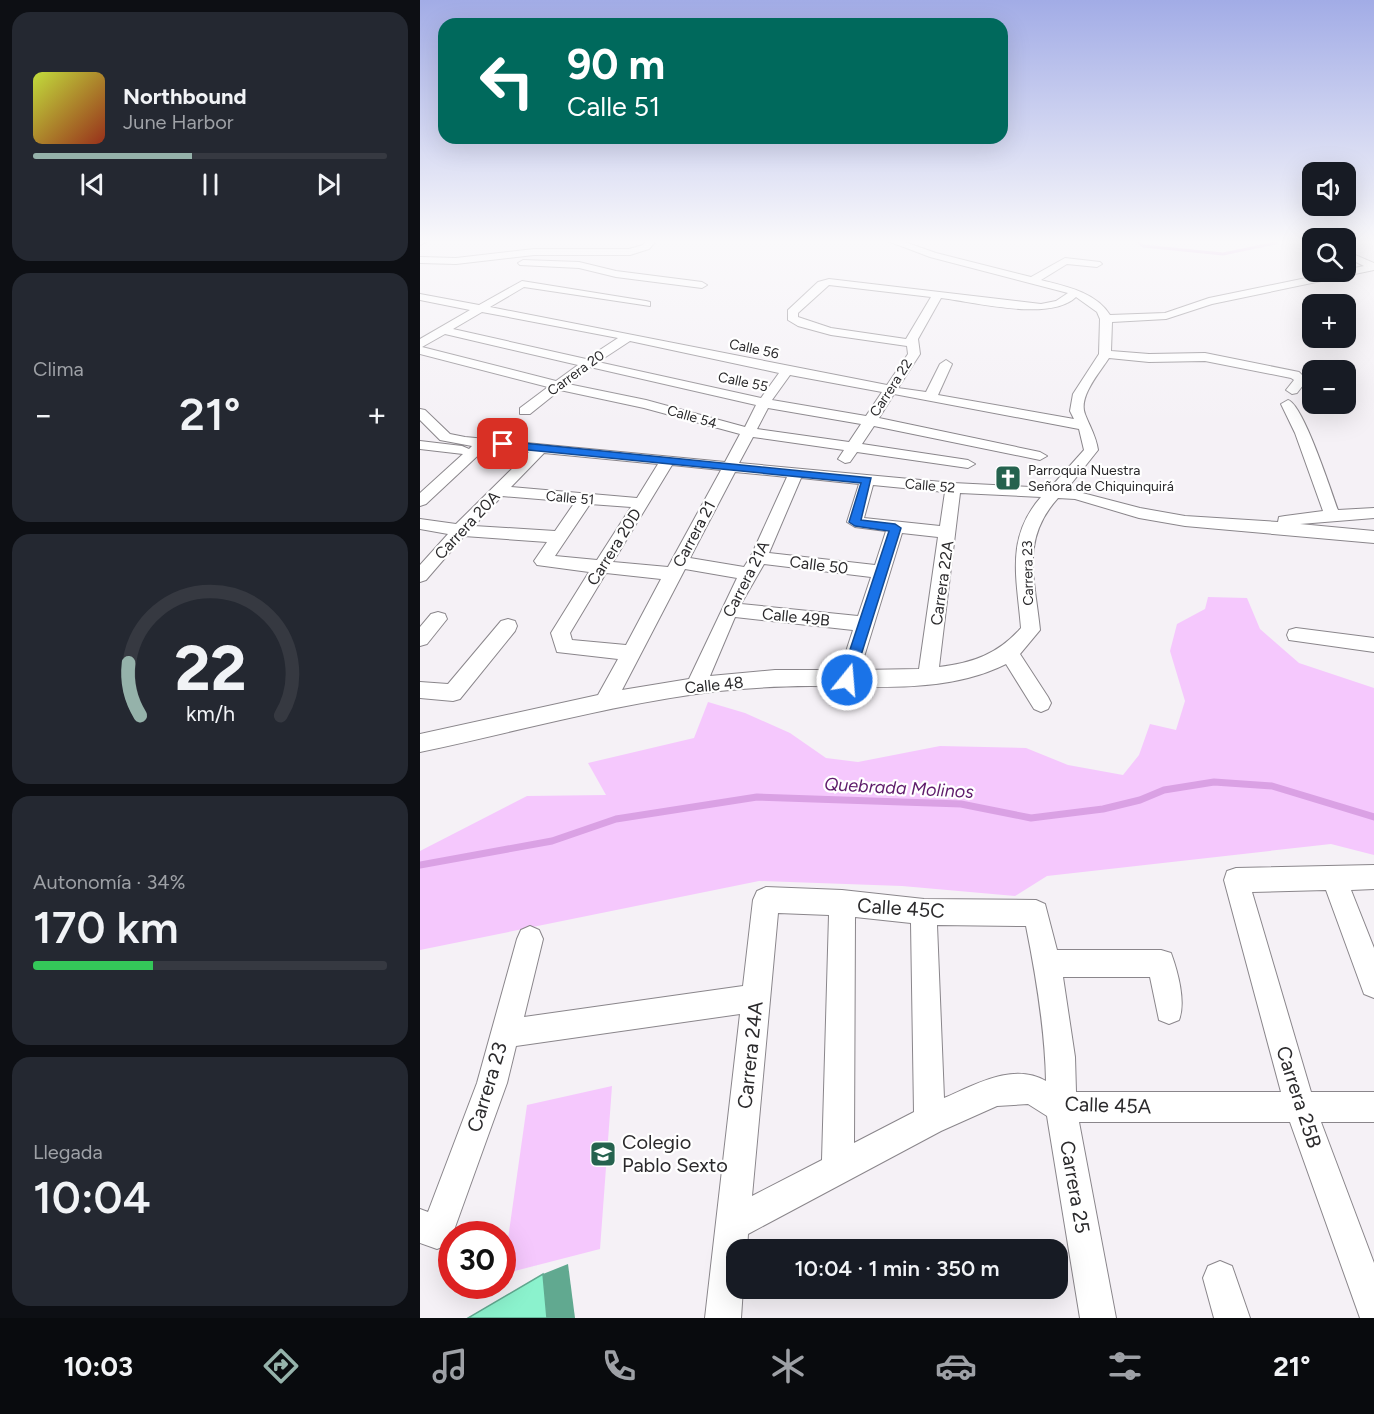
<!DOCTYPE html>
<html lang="es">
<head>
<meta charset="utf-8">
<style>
  :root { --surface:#171b24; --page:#242831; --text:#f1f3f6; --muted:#9ea1a6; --line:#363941; --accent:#95b2aa }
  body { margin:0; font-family:Figtree,sans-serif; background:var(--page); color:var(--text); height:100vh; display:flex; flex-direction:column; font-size:22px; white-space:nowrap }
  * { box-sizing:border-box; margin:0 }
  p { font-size:20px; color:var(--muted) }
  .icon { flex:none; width:33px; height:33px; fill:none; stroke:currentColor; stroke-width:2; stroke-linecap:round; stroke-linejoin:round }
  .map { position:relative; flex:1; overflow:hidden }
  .details { display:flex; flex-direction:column; gap:12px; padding:12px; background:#0d0f14; width:420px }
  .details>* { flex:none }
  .hud { position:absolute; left:18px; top:18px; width:570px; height:126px; border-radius:18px; box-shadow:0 6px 24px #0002; background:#00695c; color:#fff; overflow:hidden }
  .fabs { position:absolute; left:882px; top:162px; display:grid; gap:12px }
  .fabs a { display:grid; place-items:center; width:54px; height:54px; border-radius:12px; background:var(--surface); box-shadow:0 6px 24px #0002; font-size:30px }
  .speed { position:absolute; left:18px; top:1221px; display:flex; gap:12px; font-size:30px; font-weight:700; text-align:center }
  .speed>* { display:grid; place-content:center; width:78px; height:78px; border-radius:50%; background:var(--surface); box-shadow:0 6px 24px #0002; line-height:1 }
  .speed .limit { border:9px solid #d22; background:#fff; color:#111 }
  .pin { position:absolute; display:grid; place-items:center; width:51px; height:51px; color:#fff; margin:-26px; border-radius:12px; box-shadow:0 3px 9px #0006 }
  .me { position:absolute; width:66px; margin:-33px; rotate:17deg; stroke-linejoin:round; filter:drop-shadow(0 0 4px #0008) }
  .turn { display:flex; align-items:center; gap:21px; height:126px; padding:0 30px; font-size:27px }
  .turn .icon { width:78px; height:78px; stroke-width:2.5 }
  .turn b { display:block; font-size:42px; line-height:51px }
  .big { font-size:45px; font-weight:600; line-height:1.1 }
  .details .card { flex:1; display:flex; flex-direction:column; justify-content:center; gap:9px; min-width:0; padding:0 21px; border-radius:18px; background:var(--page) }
  .details .dial { align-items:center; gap:0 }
  .dial svg { height:156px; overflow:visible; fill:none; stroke:var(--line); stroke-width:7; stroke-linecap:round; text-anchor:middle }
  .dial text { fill:var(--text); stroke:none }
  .song { display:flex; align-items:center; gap:18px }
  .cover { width:72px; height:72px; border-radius:9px; background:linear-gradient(135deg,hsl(70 70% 55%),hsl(10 70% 35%)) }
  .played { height:6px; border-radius:3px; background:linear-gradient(90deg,var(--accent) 45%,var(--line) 45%) }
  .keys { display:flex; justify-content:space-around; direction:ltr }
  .heat { display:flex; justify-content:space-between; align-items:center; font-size:33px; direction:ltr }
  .charge { height:9px; border-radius:4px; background:linear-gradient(90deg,#34c759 34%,var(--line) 0) }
  .trip { position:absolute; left:306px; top:1239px; width:342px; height:60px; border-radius:18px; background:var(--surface); box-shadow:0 6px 24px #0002; font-weight:600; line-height:60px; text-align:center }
  .dock { display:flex; height:96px; justify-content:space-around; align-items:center; background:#090b0e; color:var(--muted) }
  .dock .icon { width:42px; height:42px }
  .dock .active { color:var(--accent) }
  .dock b { font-size:27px; color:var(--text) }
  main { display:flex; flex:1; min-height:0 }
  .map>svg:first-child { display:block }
</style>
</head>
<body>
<main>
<section class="details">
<div class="card">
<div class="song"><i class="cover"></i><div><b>Northbound</b><p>June Harbor</p></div></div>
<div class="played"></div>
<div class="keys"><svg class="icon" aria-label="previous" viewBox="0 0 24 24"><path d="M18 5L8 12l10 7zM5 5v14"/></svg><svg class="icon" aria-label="pause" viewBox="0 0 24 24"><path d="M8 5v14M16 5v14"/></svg><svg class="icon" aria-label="next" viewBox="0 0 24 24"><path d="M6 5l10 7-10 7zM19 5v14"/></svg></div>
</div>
<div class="card"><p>Clima</p>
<div class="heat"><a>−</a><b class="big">21°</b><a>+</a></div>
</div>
<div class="card dial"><svg viewBox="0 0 100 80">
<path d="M14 69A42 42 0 1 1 86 69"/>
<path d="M14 69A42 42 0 0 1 8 42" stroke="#95b2aa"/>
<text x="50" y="56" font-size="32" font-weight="700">22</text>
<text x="50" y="72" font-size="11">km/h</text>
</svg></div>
<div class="card"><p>Autonomía · 34%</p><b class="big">170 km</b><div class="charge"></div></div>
<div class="card"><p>Llegada</p><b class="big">10:04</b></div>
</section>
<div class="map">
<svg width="954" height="1318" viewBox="0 0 954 1318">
  <rect width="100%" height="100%" fill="#f5f1f6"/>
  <path fill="#f5c8fd" d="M788,597L827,598L840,629L879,663L954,688V855L911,844L627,876L595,896L482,886L339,881L0,950V851L107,796L186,795L168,763L274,738L288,702L325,713L370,733L406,758L438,762L520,746L606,748L648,765L703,775L719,755L730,724L756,730L765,701L750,651L757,624L785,609Z
    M192,1086L180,1249L83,1274L107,1105Z"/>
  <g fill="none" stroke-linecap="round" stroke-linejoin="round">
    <path stroke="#daa1e4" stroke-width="3" d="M716,240L723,246L803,254L856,243"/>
    <path stroke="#daa1e4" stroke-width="7" d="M0,865L132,841L196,819L337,797L541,804L611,818L683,809L720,800L744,790L794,782L852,786L954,817"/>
    <defs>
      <path id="street" d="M227,240H237L229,249L210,255H114L36,264L0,263V257L36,258L114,249H209L223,245Z
        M465,240H479L516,253L611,277L645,258L680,262L682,264L677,267L647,264L621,280C645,286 676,292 690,315L745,313L789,298L944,266L926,257V251L954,263V270L792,304L746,319L692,322L691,351L729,354L785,353L879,372L887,380L877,393L872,394L866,390L874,380L871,378L785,361L729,362L689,358C680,372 658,397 665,414C670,427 676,436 678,450L647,489L720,508L765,516L858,522L859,517L865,516L903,511L875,433L861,404L868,400C883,404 911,491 918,510L954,508V518L880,524L954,531V543L765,526L719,518L655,499L638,498C600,540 615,579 620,630L600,654L628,697L631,703L628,709L621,712L614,709L586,664C526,694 454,686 390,686C359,686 329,688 299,691C198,703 99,731 0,752V734L178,695L198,659L137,652L131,633L169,572L117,565L114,561L127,542L44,536L6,580L0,582V565L28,534L0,529V519L36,524L109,452L67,447L6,504L0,506V493L43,454L0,449V441L42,446L49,449L52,446L20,440L0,420V409L5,410L30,434L45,437L305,462L320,434L224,408L140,390L110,414H100V408L128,387L0,354V339L50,310L0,300V294L59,305L102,281L226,301L230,302V306L104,287L70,307L467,385L488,354L487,346L411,335L378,326L368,320V310L398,282L409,279L621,304L636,301L648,293L510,257ZM409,285L511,297L486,339L411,328L378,317V313ZM656,297L677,312L680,319L679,354L653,394L650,411L654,419L518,395L532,364L526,360L520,364L506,392L478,388L500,354L498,339L521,298C555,302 630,322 656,297ZM62,312L198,338L166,359L33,329ZM25,334L158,365L136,381L2,347ZM210,341L359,373L341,398L178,362ZM170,367L336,405L325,427L226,400L148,384ZM370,375L462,392L446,416L352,400ZM474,394L659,429L664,450L630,488L533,483L319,463L333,437L424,450L418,459L425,463L430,462L437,452L548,468L555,464L548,460L442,444L454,426L620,460L627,456L620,452L459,418ZM348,408L441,424L429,442L337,429ZM124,453L238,464L217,498L91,487ZM252,465L301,470L248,567L193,562ZM315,472L367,477L331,556L324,567L270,558ZM381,478L439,484L427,522L435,527L466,531L455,565L349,553ZM453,485L525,492L520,526L444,518ZM540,493L621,497C585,538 597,578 601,628C578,654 553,663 519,667ZM82,496L155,502L135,531L54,526ZM170,504L211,507L177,560L135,556ZM482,533L518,537L499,669L440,670ZM344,564L451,577L438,616L321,604ZM265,569L317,578L269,679L202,690ZM186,573L241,579L206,645L152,640L150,633ZM315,617L433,630L420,670H355L290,676Z
        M103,260L159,262L196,271L282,282L287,285L282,288L196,277L159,268L100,265L98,263Z
        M18,612L25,614L27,619L7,644L0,646V627L11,614Z
        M88,619L95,621L97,626L95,631L40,699L33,701L0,698V682L28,684L81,621Z
        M876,628L954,638V652L869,640L867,635L869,630Z
        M954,865V889L931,890L954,948V998L944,994L906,890L832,892L891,1092H954V1122H901L954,1263V1318H940L870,1122H659L696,1318H660L627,1116L608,1104L577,1106L521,1131L328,1234L327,1250H316V1288H323L321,1318H285L320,1014L96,1046L87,1083L29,1244L17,1249L0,1243V1209L8,1212L57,1083L97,939L101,930L110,926L119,930L123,939L104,1017L323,986L333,900L337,891L346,887L422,890L504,899L616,900L625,904L637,950H741L751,953C758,972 766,1002 759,1020L749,1024L739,1020L730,977H643L655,1057L656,1092H861L804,880L807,871L816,868ZM358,913L409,915L402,1160L332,1196ZM435,917L491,923L494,1112L434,1143ZM517,925L606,926C616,976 625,1029 626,1081C593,1062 555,1085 524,1098Z
        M800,1261L812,1266L830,1318H794L783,1278L788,1266Z"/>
      <path id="primary" d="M0,240H10L0,245Z"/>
    </defs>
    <use href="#street" stroke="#8a868b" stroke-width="2"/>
    <use href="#primary" stroke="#aa8ab1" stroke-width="2"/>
    <use href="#street" fill="#fff" fill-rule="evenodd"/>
    <use href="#primary" fill="#f5d8fb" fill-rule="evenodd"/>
  </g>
  <path fill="#61a990" d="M148,1264L155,1318H127L123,1274Z"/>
  <path fill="#8bf2cd" stroke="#61a990" stroke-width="1.5" d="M123,1274L127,1318H48Z"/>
  <linearGradient id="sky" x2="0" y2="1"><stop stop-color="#a2ace6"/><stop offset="0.57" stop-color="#faf9fb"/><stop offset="1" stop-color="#faf9fb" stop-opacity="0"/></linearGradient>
  <rect width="954" height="424" fill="url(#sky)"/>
  <path fill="#1a73e8" stroke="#114b97" stroke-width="1.5" d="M83,441L451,478L441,520L475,524L481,528L432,684L427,685L420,680L469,531L435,526L429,522L441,483L79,447L78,444Z"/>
  <defs>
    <symbol id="church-square" viewBox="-11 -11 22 22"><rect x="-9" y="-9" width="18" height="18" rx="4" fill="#25624e" stroke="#fff"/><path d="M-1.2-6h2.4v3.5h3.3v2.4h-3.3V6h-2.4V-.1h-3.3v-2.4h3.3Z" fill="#fff"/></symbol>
    <symbol id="school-square" viewBox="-11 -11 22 22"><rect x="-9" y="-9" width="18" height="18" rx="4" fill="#25624e" stroke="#fff"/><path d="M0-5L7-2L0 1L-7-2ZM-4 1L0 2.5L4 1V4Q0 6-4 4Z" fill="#fff"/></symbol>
  </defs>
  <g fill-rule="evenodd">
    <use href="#church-square" x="573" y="463" width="30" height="30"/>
    <use href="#school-square" x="168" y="1139" width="30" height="30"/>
  </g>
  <g text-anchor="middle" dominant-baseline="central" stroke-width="4.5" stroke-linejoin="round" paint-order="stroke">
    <g font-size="14" fill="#2b2a2c" stroke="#fff">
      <text transform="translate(334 349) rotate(12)">Calle 56</text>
      <text transform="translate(156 373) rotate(-36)">Carrera 20</text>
      <text transform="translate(323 382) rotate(12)">Calle 55</text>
      <text transform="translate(471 388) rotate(-57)">Carrera 22</text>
      <text transform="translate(272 417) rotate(16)">Calle 54</text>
      <text transform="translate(510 486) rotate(5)">Calle 52</text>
      <text transform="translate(150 498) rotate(5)">Calle 51</text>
      <text transform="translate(608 573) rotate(-91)">Carrera 23</text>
    </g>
    <g font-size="14" fill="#2b2a2c" stroke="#fff" text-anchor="start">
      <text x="608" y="470">Parroquia Nuestra<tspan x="608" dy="16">Señora de Chiquinquirá</tspan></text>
    </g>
    <g font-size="16" fill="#2b2a2c" stroke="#fff">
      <text transform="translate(47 525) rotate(-47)">Carrera 20A</text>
      <text transform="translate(274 534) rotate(-62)">Carrera 21</text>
      <text transform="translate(194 547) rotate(-58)">Carrera 20D</text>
      <text transform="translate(399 565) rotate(7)">Calle 50</text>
      <text transform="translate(326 579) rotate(-63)">Carrera 21A</text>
      <text transform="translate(522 583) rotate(-82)">Carrera 22A</text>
      <text transform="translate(376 617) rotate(6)">Calle 49B</text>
      <text transform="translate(294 685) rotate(-6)">Calle 48</text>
    </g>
    <g font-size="18" font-style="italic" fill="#5f1c6b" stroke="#fff">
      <text transform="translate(479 788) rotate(3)">Quebrada Molinos</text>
    </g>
    <g font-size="20" fill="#2b2a2c" stroke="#fff">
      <text transform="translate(481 908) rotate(4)">Calle 45C</text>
      <text transform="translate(330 1055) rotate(-84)">Carrera 24A</text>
      <text transform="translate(67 1087) rotate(-73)">Carrera 23</text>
      <text transform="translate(879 1097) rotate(72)">Carrera 25B</text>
      <text transform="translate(688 1105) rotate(2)">Calle 45A</text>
      <text transform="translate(655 1187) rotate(80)">Carrera 25</text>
    </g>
    <g font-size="20" fill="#2b2a2c" stroke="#fff" text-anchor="start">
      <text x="202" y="1142">Colegio<tspan x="202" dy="23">Pablo Sexto</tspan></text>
    </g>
  </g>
</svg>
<div class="fabs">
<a><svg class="icon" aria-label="sound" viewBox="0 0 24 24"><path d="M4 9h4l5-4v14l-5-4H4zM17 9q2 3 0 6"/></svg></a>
<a><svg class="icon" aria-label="search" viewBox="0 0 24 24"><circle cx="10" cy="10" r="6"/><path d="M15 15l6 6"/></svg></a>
<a>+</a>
<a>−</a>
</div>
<div class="speed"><div class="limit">30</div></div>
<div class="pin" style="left:83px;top:444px;background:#d93025"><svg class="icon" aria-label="arrive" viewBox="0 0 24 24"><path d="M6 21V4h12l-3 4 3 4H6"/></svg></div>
<svg class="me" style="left:427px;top:680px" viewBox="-20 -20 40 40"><circle r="17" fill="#1a73e8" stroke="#fff" stroke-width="3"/><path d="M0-11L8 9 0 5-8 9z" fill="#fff"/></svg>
<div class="trip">10:04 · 1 min · 350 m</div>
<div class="hud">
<div class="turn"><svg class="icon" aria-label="left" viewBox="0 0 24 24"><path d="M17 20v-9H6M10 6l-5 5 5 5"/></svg><div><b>90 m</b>Calle 51</div></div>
</div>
</div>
</main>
<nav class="dock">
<b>10:03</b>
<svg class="icon active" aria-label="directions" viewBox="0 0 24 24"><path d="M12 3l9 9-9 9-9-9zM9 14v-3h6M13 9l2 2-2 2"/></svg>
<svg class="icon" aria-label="music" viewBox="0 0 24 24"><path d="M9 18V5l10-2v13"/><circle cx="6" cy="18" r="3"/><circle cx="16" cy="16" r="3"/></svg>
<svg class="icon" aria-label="phone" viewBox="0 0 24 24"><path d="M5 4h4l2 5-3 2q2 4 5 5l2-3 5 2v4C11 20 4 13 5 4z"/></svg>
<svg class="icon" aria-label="climate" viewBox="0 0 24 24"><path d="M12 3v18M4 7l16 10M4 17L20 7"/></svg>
<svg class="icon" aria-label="car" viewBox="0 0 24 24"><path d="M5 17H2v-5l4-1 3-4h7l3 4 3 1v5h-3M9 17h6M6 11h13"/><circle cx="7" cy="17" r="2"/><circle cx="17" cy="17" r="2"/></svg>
<svg class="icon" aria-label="filters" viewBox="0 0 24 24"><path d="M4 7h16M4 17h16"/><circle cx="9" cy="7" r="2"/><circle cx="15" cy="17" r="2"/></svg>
<b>21°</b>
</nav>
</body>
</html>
